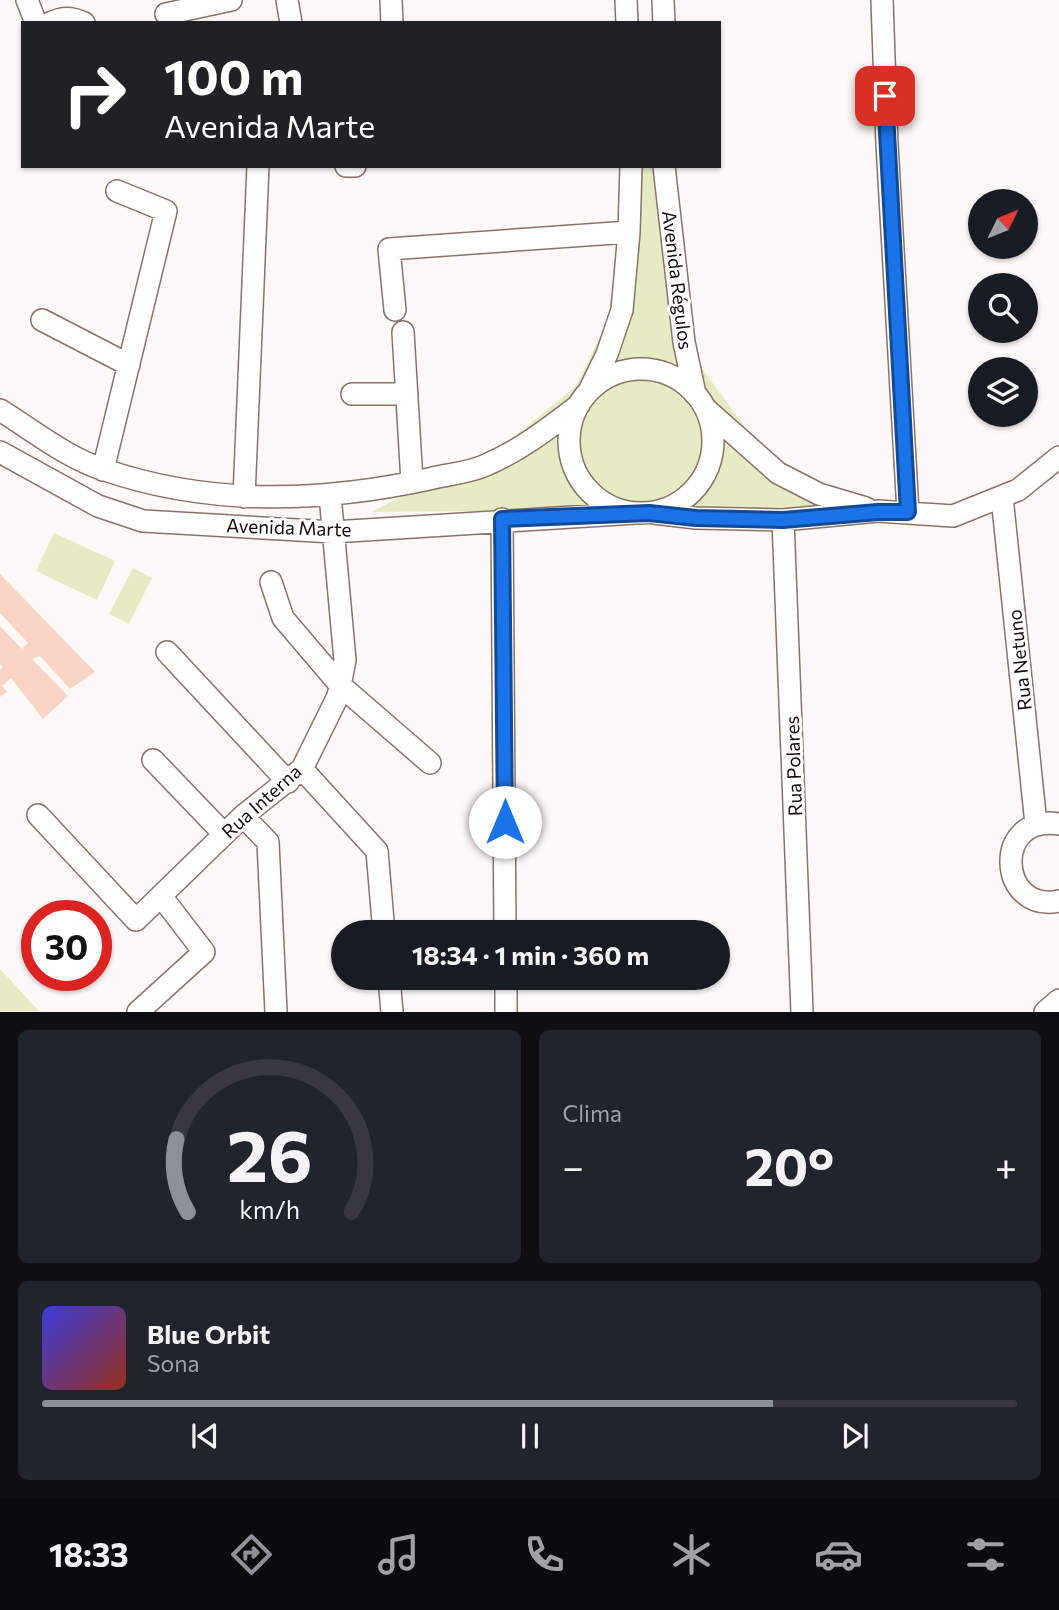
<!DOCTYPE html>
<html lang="pt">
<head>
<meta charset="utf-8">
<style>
  :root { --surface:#171b24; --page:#20242c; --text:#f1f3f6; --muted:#9ea1a6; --line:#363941; --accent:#8c9099 }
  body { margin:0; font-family:Commissioner,sans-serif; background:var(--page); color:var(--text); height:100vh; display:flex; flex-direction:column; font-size:26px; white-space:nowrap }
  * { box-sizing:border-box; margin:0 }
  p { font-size:23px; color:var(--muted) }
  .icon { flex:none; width:38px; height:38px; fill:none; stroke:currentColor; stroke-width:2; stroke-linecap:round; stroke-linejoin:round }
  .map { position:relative; height:1012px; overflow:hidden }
  .drawer { display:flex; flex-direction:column; gap:18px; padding:18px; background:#0d0f14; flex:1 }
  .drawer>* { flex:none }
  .guide { position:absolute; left:21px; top:21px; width:700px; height:147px; border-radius:0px; box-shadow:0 2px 5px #0004; background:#202124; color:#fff; overflow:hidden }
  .needle { width:46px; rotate:47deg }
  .fabs { position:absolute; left:968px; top:189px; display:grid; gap:14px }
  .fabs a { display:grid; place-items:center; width:70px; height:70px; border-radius:50%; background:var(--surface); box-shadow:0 2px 5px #0004; font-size:35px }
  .speed { position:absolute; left:21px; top:900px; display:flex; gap:14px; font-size:35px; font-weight:700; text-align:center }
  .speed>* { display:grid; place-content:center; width:91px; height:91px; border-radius:50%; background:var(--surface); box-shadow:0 2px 5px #0004; line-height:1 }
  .speed .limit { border:10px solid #d22; background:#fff; color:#111 }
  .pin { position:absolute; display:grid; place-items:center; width:60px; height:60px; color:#fff; margin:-30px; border-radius:14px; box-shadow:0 4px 10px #0006 }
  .me { position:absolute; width:77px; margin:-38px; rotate:0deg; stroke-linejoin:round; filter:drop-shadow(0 0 5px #0008) }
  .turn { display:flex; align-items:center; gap:24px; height:147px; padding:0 28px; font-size:32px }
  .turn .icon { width:91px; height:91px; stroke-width:2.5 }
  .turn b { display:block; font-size:49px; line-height:60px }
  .big { font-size:52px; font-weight:700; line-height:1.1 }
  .drawer .widget { flex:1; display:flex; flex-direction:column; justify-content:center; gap:10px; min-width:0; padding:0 24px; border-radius:10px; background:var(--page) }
  .drawer .dial { align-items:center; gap:0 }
  .dial svg { height:182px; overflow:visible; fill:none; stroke:var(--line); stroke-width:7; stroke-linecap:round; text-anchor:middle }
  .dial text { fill:var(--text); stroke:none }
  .song { display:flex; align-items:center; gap:21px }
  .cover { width:84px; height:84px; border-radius:10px; background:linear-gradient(135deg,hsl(240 70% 55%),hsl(10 70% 35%)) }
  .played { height:7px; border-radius:4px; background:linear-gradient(90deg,var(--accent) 75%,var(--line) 75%) }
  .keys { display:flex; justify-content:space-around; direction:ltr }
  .heat { display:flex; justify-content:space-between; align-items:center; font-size:38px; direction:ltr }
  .drawer .tiles { flex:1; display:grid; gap:18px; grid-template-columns:1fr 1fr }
  .widget:last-child { grid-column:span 2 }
  .trip { position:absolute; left:331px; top:920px; width:399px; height:70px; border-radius:35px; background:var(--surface); box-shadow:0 2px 5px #0004; font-weight:700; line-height:70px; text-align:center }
  .menu { display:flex; height:112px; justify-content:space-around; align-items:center; background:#090b0e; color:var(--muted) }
  .menu .icon { width:49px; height:49px }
  .menu .active { color:var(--accent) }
  .menu b { font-size:32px; color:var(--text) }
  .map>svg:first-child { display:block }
</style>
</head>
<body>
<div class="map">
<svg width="1059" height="1012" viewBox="0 0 1059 1012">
  <rect width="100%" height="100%" fill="#fef8f6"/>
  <path fill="#e6ebc4" d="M639,166H656L697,362L748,431L819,508L371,512L505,444L576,386L606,324Z
    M54,533L115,561L97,600L36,571Z
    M133,568L152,578L129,624L109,614Z
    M0,969L39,1011H0Z"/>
  <path fill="#fad5c5" d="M0,574L95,672L70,689L40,656L32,659L68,696L43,719L11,678L2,686L7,692L0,697V670L3,667L0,664V626L22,649L28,643L0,613Z"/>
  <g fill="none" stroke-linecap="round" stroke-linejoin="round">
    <defs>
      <path id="minor" d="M27,0L36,23
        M287,0L291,23
        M391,0L392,23
        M626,0L627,23
        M663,0L664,23
        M882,0L887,144L908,512
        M166,14L231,0
        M50,23C63,17 71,17 84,23
        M346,166H355
        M664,166L684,342L695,394
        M395,310L389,249L629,232
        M42,320L129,365
        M403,332L412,482
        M569 441a72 72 0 1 1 144 0a72 72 0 1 1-144 0Z
        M590,389L607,354L622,310L629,232L631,166
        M352,394H407
        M706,409L778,473L819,494L866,508
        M0,410C34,431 67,458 105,470C210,506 323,502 429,479C448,474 469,473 486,465C521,450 549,428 579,405
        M0,452L98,506L143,521L333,532L636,513
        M103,470L166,211L117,191
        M244,497L258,166
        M1002,497L1036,824
        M654,513L696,518L783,520L878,511L953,516L1018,490L1059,457
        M502,519L505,933
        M783,520L802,1012
        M271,582L283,618L340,685L430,763
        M167,652L288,782
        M153,760L224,834
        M302,769L377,851L384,933
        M38,815L136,920L243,816L302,769L338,696L345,660L330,495
        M243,816L268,842L276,1012
        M1059,824C992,813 998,914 1059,901
        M389,978L392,1012
        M506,978V1012
        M138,1012L204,952L161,896
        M1045,1012L1059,1000"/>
    </defs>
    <use href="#minor" stroke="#8a7267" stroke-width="24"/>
    <use href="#minor" stroke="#fff" stroke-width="21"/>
  </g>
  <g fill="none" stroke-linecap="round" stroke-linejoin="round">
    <defs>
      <path id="route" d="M505,822L502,519L649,513L696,518L783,520L878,512H908L885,96"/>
    </defs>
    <use href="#route" stroke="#114b97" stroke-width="18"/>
    <use href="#route" stroke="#1a73e8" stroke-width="12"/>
  </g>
  <g text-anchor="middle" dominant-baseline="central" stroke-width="6" stroke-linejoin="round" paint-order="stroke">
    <g font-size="19" fill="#150c08" stroke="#fff">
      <text transform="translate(678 280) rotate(83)">Avenida Régulos</text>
      <text transform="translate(289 527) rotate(2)">Avenida Marte</text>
      <text transform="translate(1019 660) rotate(-96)">Rua Netuno</text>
      <text transform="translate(793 766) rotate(-92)">Rua Polares</text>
      <text transform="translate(261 801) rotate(-42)">Rua Interna</text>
    </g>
  </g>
</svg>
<div class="fabs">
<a><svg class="needle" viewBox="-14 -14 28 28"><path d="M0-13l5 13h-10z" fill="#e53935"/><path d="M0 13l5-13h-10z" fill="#9ea1a6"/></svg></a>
<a><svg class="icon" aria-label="search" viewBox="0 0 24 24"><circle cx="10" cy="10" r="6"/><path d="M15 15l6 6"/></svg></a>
<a><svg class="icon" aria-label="layers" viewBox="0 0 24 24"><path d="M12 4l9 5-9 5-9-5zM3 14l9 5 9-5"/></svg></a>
</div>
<div class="speed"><div class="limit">30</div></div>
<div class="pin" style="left:885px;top:96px;background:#d93025"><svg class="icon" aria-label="arrive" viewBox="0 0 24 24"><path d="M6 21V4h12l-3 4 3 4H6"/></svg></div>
<svg class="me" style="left:505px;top:822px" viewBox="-20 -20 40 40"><circle r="19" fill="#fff"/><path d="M0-13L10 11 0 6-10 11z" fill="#1a73e8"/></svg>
<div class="trip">18:34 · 1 min · 360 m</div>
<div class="guide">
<div class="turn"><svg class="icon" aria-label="right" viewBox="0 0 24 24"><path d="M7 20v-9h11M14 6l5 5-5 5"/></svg><div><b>100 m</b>Avenida Marte</div></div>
</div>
</div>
<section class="drawer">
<div class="tiles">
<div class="widget dial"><svg viewBox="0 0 100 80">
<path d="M14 69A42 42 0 1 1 86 69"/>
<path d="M14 69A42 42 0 0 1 9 37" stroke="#8c9099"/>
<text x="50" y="56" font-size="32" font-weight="700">26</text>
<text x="50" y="72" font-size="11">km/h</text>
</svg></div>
<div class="widget"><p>Clima</p>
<div class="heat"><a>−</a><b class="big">20°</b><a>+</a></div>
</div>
<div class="widget">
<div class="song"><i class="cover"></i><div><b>Blue Orbit</b><p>Sona</p></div></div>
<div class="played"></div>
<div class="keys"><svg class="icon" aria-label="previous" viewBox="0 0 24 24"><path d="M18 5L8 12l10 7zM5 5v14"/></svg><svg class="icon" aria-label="pause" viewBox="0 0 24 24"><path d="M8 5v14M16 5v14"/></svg><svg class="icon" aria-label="next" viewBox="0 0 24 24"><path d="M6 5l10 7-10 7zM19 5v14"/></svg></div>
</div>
</div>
</section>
<nav class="menu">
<b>18:33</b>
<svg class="icon active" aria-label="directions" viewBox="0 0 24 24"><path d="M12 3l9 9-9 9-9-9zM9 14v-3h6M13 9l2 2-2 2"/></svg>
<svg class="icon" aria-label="music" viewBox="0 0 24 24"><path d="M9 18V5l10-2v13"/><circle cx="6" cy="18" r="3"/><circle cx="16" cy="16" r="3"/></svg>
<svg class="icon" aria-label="phone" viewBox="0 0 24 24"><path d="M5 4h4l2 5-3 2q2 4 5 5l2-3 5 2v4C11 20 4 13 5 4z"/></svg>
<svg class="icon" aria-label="climate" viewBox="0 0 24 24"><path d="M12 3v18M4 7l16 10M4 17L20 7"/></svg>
<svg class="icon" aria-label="car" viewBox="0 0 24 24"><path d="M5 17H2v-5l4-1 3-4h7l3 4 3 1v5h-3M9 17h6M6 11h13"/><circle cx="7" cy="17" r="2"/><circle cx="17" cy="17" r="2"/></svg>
<svg class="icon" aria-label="filters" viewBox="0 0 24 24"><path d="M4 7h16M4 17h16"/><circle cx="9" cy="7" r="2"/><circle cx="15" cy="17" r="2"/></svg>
</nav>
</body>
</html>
